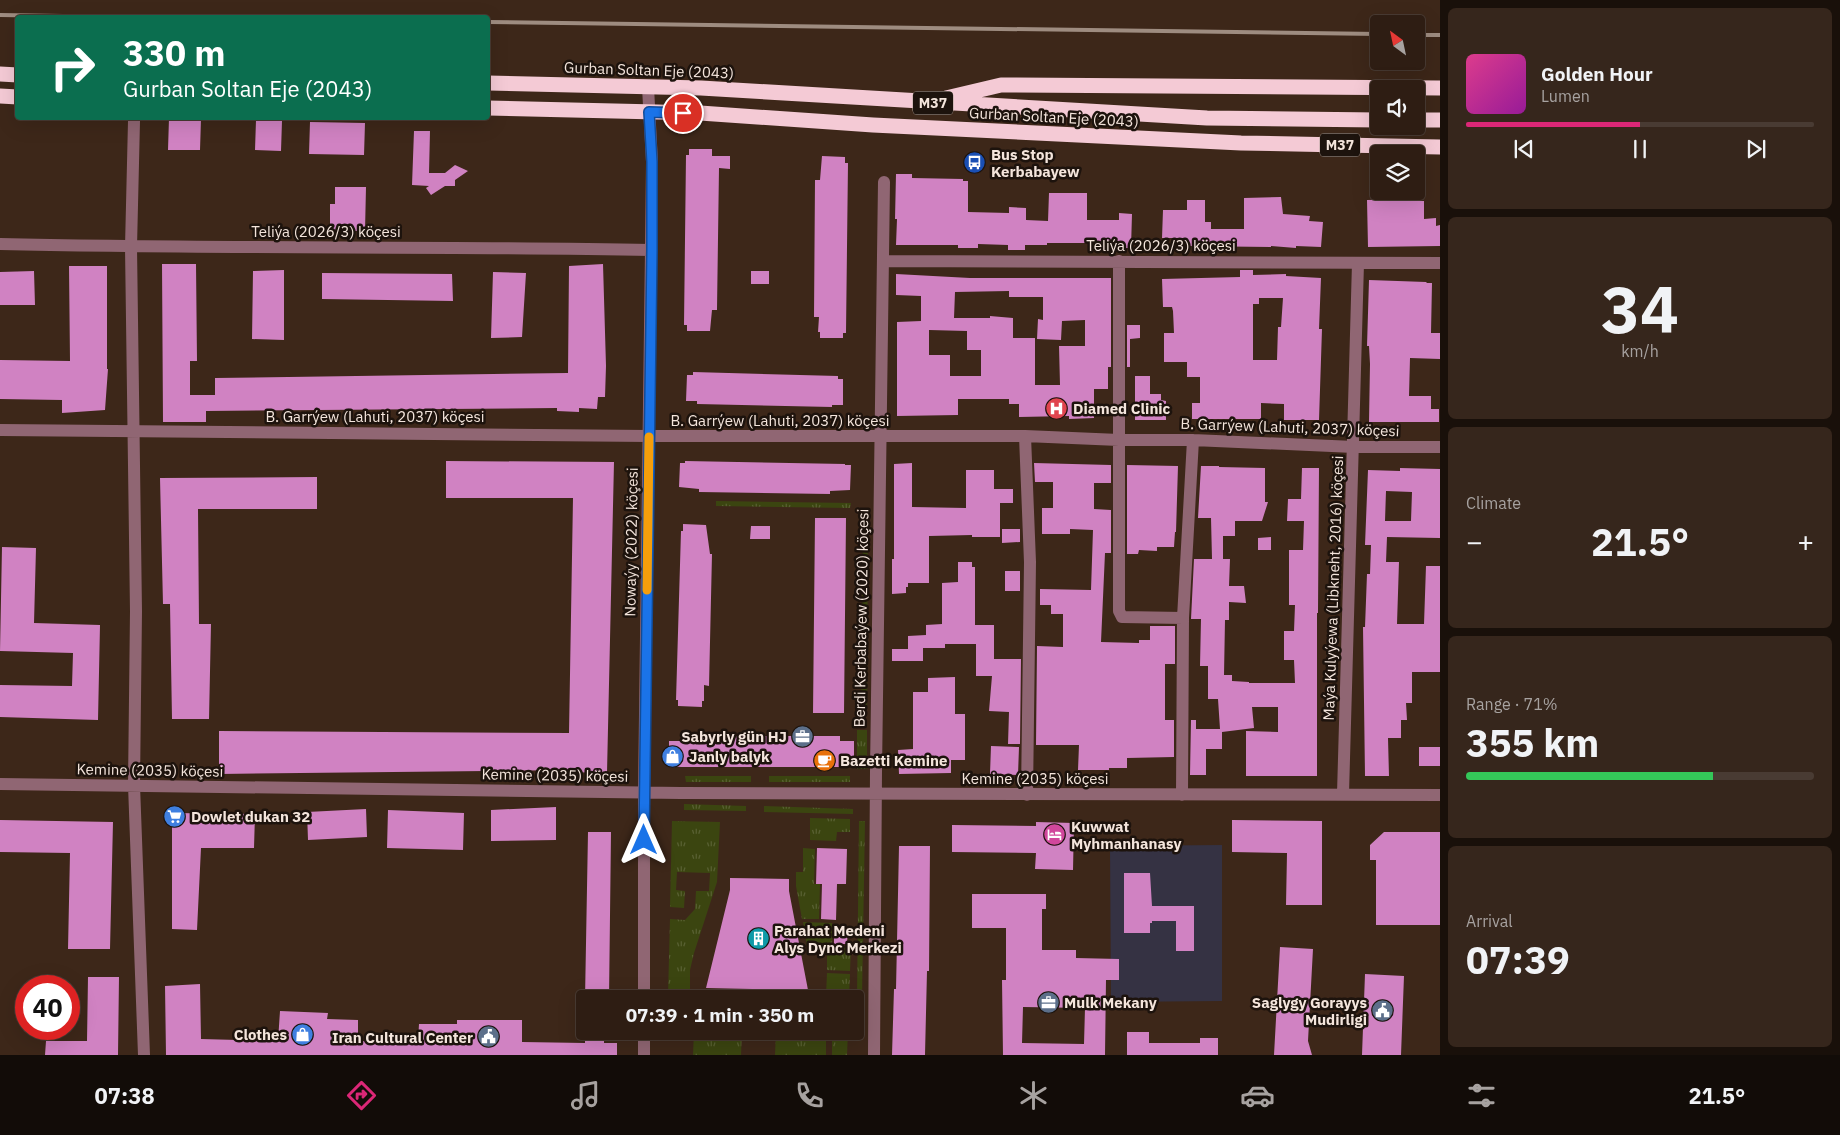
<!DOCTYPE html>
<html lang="en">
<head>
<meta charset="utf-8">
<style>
  :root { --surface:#2e1d13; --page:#36261c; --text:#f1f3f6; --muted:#a7a2a0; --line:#493b33; --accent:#db2777 }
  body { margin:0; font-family:"IBM Plex Sans",sans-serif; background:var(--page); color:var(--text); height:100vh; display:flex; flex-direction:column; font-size:19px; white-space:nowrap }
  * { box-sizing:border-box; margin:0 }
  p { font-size:16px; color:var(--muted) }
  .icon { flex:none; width:28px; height:28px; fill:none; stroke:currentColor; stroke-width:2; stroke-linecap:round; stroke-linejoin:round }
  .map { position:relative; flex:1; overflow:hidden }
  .sheet { display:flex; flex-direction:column; gap:8px; padding:8px; background:#19100a; width:400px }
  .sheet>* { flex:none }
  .top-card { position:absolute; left:15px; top:15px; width:475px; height:105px; border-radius:5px; box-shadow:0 5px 20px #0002,0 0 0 1px var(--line); background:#0b6e4f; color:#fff; overflow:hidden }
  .needle { width:32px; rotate:327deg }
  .tools { position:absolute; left:1370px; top:15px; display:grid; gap:10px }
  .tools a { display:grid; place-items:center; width:55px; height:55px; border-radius:5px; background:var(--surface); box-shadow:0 5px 20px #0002,0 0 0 1px var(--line); font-size:25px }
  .speed { position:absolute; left:15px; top:975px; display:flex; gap:10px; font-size:25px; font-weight:700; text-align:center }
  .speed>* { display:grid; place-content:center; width:65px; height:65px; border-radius:50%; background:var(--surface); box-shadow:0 5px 20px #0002,0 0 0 1px var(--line); line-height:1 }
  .speed .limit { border:8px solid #d22; background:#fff; color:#111 }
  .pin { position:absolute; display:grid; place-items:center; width:42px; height:42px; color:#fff; margin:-21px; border:2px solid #fff; border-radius:50%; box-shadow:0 1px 5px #0007 }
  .me { position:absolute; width:55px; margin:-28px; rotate:0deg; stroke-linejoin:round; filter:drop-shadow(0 0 4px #0008) }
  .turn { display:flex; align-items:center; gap:18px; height:105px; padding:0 25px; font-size:22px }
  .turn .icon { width:65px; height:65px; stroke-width:2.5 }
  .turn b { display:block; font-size:35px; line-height:42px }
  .big { font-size:38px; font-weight:700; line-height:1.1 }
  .sheet .widget { flex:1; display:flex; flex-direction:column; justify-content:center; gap:8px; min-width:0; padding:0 18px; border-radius:8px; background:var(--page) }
  .sheet .dial { align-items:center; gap:0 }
  .dial b { font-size:65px; line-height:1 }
  .song { display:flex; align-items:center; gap:15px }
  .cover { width:60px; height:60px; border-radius:8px; background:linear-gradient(135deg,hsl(330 70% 55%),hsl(300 70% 35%)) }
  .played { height:5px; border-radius:2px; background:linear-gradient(90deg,var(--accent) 50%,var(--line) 50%) }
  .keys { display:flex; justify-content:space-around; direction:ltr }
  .heat { display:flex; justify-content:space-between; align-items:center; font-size:28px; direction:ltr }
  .charge { height:8px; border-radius:4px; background:linear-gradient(90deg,#34c759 71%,var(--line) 0) }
  .trip { position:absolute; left:576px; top:990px; width:288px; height:50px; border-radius:5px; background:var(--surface); box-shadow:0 5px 20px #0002,0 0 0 1px var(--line); font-weight:700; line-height:50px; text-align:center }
  .tab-bar { display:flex; height:80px; justify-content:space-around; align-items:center; background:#120c08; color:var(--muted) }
  .tab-bar .icon { width:35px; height:35px }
  .tab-bar .selected { color:var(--accent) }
  .tab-bar b { font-size:22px; color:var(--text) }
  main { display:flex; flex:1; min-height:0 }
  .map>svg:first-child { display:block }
</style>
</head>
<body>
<main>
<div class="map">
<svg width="1440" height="1055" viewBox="0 0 1440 1055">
  <defs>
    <pattern id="grass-tufts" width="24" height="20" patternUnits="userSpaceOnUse" patternTransform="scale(1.25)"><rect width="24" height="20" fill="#3b4510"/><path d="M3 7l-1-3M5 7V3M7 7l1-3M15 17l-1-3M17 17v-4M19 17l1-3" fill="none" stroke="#586032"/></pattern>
  </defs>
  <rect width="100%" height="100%" fill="#3d2719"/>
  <path fill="#353243" d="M1222,845V1001L1111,1002L1110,846Z"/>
  <path fill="url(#grass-tufts)" d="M716,501L851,503L850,508L716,506Z
    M865,520L868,523L867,710L864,713L861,710L863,523Z
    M857,730H867V769H857Z
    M685,776H751V782H686Z
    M769,776H850V782H769Z
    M684,804L746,806V811L684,810Z
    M764,806L853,809V814L764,812Z
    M810,818L850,819V832H837L836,841L810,840Z
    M672,821L720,822L717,882L694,953L690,970V996H668L670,919L685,920L695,909L696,891H709L710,873L677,872L676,890L685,891L684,908L670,907Z
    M859,821H865L862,997H857Z
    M803,848L815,849L814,884H820L819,919H802L796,886V872H803Z
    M803,922L832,923V947H851L850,971L827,970V954L808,953Z
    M827,973L850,974L849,997L826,996Z
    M694,1031H742L741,1055H693Z
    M776,1031H826V1055H775Z
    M832,1031H848L847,1055H832Z"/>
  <path fill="#d082c2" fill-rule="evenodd" d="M169,118L201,119L200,150H168Z
    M256,120L282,121L281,151L255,150Z
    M310,122L365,123L364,155L309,154Z
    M414,131H430L429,173H445L455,165L468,171L455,180V186H445L431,195L426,188L429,186L412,185Z
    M689,149H712V156H730V169L719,168L717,310H712L710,331H687V325H684L686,155H689Z
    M822,156L845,157V163H848L846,333H843V338H820V332H818L819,317H814L815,180H820Z
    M896,174H912V178L963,179V181H968V212L1009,213V207L1026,208V220L1048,221L1049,193H1087V220H1119V213L1132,214L1131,248H1119V243H1047V245H1025V250H1008V245L978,244V248H958V245H896L897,219H895Z
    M335,187H366L365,231H330V204H335Z
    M1281,197L1283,214L1310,216L1309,221L1323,222L1321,247L1296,246V248L1271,246V247L1186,246V238H1162L1163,210H1187V200H1205V222H1211V229H1244V198Z
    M1411,199V201H1424V219L1436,218V226L1440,225V246L1368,247L1367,200Z
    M162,264H196L197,361H190V395H215V378L568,373L569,266L603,264L606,366L605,397H598L597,409L579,408V412L557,411V408L206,411V422H163Z
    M69,266H107V369H108L105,410L62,413V400L0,399V360L70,361Z
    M284,270V340L252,339L253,271Z
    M1240,270H1253V275L1286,274V276L1321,278L1319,329H1322L1319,420H1284V404L1261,403V419H1192V403H1200V377H1187V362H1164V333H1174L1173,311L1172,307H1163L1162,279L1240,277ZM1259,298H1283L1281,327H1278L1277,360H1253V304H1259Z
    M34,271L35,305H0V272Z
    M751,271H769V284H751Z
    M493,272L526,273L522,337L491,338Z
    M322,273L452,274L453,301L322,299Z
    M896,274L970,278H1111V367H1108V389H1094V418L1069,419V416L1019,417V404H1009V399H958V415L897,416V322L921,321V296L896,295ZM1009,291V297H1043V320L1038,319L1037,339L1061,340L1062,321L1085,320V346H1059L1060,385H1035V338H1013V318L990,316V318H954L955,292ZM929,330L967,331V350H981V376H950V355H929Z
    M1369,280L1426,282L1427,283H1432L1431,333H1440V359L1410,358L1409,396H1431V409H1439V422H1369L1370,364L1369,346H1367Z
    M1127,325H1140V338L1130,339V367H1127Z
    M693,372L838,376V379H843V405H832V407L697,404V401H686L687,375H693Z
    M1135,376H1150V394H1161V400L1166,401V420H1135Z
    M446,461L614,462L607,773L568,772V770L219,774V731L569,733L573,498H446Z
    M685,461L845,464V465H851L850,490L830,491V494L699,492V489L679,487L680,463H685Z
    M912,463V507L966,508V470H994V489H1013V503H1000V537H972V535L929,536V583H908V587H906V593L892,594V559H894V464Z
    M1034,463L1111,465V483H1094V509L1111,510V553H1105L1101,642L1139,643V640H1150V626H1175V664H1165V720H1174V757L1127,758V768H1109V770H1078L1079,745H1036L1037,646L1063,647V614H1051V605H1040V589L1091,590L1093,530L1070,529V534H1042V508H1053V482H1035Z
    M1127,465L1178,466L1176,532H1175L1174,547H1157V551L1139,550L1138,554H1127Z
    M1201,466H1219V467L1265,468V502H1268L1262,521H1235V536H1223V559H1230L1229,586H1244L1246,603L1229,602V620H1225L1224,675H1232V681L1249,682V683H1295L1294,660H1284V631H1294L1295,605H1289V550H1303L1304,521H1287L1288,499H1301L1302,468H1319L1318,613H1317V776H1246V731L1278,732V707H1252L1254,728L1222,732V749H1206V775H1190L1191,720H1196V729H1220L1218,699H1208V666H1200L1201,619H1191L1194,559H1212L1211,518H1198Z
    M1400,468L1440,469V538L1387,537L1386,562H1399L1397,624H1424L1426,566H1440V672H1412V703H1406L1407,720H1401V738H1388L1389,776H1365L1363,627H1365L1367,574H1370L1371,545H1365L1368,470L1400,471ZM1386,491L1412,492L1411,521H1385Z
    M317,477V509H198L199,624H211L209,719H172L170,604H163L160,478Z
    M815,518H846L844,713H813Z
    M683,524L706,525L710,554H712L709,686L704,685V701H702V707L678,706V700H676L681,531H683Z
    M751,526H770V539H750Z
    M1002,529H1020V542L1002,543Z
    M1271,537V550H1258V538Z
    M2,547L36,548L34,623L100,625L98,720L0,717V685L72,686L73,653L0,651Z
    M958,562H972V567H975V625H994V659H1021L1020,744H1008L1009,712L989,711L992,676H976V644H945V648H923V661H892V649H908V636L926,635V625L942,624V583L958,582Z
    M1005,571H1020V591H1005Z
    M955,677V714H965V760H951V773L899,774L898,750L913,749V692H928V678Z
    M681,736H840V741H854V767H681L669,766V741H681Z
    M991,746L1019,747L1018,775L990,774Z
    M1419,747H1440V766H1419Z
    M556,807V840L491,841V810Z
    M366,809L367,837L308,840L307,812Z
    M388,810L464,813L463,850L387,848Z
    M172,813L255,814L254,848H201L197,930L172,929Z
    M0,820L113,822L110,949H68L70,853L0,852Z
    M1232,820L1322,821V905H1286L1287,853L1232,852Z
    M1036,822L1074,823L1073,870L1035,869L1036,853L952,852V825L1036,826Z
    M588,832H611L609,999H585Z
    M1384,832H1440V925H1376V860H1370V845Z
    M899,846H930L929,971H927L925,1055H892L894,989H896Z
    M817,848L847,849L846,884H837L836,920L821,919L822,884H816Z
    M1124,873H1150L1152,906H1194V951H1176V921H1152V923H1150V933H1124Z
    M730,878L789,879V891L808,990L706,988L730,890Z
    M972,894H1046V909H1042V950H1076V958L1119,959V980H1106L1105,1055H1003L1002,980H1006V928H972ZM1023,1007L1085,1008L1084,1044L1022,1043Z
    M834,927L848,928L847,944H834Z
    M1280,947L1313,949L1308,1041L1312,1055H1274Z
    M1365,974L1404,976L1401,1055H1362Z
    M88,977H119L118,1055H45L46,1041H87Z
    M200,984L201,1039L278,1041L280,1011L328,1013L327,1019L358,1020V1041H418L419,1024H457V1020H522V1042L585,1043V1031H604V1043H617V1055H166L165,986Z
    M1127,1032H1149V1043H1200V1038H1218V1055H1127Z"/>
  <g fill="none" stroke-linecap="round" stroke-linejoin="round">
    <path stroke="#906673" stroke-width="12" d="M134,121L131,247L136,611L134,785L144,1055
      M0,244C217,249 434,246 651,250
      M883,261L1440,263
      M1119,261V611L1122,617L1183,618
      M0,430L649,436H1025L1119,440H1193L1354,447H1440
      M1025,436L1030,562L1027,795
      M0,784L681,793L1440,795
      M1343,794L1358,263
      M1182,795L1183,618L1193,440
      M644,999V792L651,250L652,162L648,87
      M644,1031V1055
      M874,1055L876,772L884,182"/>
    <path stroke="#f4cad5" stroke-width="15" d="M0,74L18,75
      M488,83L701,88L1207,118L1379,120
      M0,96L18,97
      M946,98L1001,85L1440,88
      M488,108L700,113L873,125L1241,143L1440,147
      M1416,120H1440"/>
    <path stroke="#9e8c80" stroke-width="4" d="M0,15L189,18
      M488,22L1379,34
      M1416,35H1440"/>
  </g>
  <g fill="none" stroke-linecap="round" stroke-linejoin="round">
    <defs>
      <path id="route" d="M644,840L652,250V162L649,112L683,113"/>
    </defs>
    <use href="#route" stroke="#114b97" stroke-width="12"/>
    <use href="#route" stroke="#1a73e8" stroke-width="9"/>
    <path stroke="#f59e0b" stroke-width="9" d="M647,590L649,437"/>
  </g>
  <defs>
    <symbol id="bus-disc" viewBox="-11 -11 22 22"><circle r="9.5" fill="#1a4fb4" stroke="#1d130d"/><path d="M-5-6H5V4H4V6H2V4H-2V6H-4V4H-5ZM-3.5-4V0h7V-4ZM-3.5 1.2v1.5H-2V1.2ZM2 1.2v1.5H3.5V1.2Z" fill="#fff"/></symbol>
    <symbol id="hospital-disc" viewBox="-11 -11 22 22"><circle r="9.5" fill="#e0444e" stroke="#1d130d"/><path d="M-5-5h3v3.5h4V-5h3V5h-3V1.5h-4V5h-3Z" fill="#fff"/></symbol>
    <symbol id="office-disc" viewBox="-11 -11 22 22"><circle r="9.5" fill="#5c6f8a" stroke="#1d130d"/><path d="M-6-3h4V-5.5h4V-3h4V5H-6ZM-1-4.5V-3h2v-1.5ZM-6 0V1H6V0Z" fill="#fff"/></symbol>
    <symbol id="shop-disc" viewBox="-11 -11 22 22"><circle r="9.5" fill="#3f7fe0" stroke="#1d130d"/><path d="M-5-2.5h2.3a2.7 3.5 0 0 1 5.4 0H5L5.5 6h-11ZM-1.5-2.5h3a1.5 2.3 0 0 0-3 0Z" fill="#fff"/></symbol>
    <symbol id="cafe-disc" viewBox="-11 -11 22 22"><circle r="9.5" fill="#e8710a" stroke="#1d130d"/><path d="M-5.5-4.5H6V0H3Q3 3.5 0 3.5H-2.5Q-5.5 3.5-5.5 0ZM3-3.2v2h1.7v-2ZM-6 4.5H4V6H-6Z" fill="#fff"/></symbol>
    <symbol id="supermarket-disc" viewBox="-11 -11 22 22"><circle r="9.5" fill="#3f7fe0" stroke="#1d130d"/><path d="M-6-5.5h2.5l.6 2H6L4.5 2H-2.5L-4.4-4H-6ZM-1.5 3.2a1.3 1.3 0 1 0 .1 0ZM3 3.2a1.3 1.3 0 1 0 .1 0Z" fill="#fff"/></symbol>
    <symbol id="hotel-disc" viewBox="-11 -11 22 22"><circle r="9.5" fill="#d1479c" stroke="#1d130d"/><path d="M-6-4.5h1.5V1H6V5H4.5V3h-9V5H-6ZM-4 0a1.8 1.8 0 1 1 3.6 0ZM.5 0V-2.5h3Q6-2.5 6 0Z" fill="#fff"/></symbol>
    <symbol id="building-disc" viewBox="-11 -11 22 22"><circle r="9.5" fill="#0f9aa8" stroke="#1d130d"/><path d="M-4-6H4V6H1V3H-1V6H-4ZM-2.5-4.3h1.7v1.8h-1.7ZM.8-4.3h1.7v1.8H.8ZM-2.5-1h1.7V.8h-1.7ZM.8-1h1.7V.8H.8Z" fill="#fff"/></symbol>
    <symbol id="civic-disc" viewBox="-11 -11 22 22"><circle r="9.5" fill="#5c6f8a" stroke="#1d130d"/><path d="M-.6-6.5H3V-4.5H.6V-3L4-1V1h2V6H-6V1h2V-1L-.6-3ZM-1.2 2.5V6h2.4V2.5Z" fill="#fff"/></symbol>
  </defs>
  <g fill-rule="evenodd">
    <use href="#bus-disc" x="962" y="150" width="25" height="25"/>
    <use href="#hospital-disc" x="1044" y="396" width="25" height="25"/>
    <use href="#office-disc" x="790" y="724" width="25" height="25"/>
    <use href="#shop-disc" x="660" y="744" width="25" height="25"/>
    <use href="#cafe-disc" x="812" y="748" width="25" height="25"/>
    <use href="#supermarket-disc" x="162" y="804" width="25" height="25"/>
    <use href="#hotel-disc" x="1042" y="822" width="25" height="25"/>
    <use href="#building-disc" x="746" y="926" width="25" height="25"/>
    <use href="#office-disc" x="1036" y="990" width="25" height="25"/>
    <use href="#civic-disc" x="1370" y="998" width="25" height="25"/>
    <use href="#shop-disc" x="290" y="1022" width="25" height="25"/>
    <use href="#civic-disc" x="476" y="1024" width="25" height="25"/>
  </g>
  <g text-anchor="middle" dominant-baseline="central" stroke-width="5" stroke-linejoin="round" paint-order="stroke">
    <g fill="#1d130d" stroke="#b4a69e" stroke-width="1">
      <rect x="913" y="91.5" width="40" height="23" rx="4"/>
      <rect x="1320" y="133.5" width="40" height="23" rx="4"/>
    </g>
    <g font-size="14" font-weight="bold" fill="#f4e5dc">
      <text x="933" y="103">M37</text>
      <text x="1340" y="145">M37</text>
    </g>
    <g font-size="15" fill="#f4e5dc" stroke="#1d130d">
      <text transform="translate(649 70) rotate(2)">Gurban Soltan Eje (2043)</text>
      <text transform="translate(1054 117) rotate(3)">Gurban Soltan Eje (2043)</text>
      <text x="326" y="231">Teliýa (2026/3) köçesi</text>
      <text x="1161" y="245">Teliýa (2026/3) köçesi</text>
      <text x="375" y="416">B. Garrýew (Lahuti, 2037) köçesi</text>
      <text x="780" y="420">B. Garrýew (Lahuti, 2037) köçesi</text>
      <text transform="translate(1290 427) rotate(2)">B. Garrýew (Lahuti, 2037) köçesi</text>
      <text transform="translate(631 542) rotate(-89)">Nowaýy (2022) köçesi</text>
      <text transform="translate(1333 588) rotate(-88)">Maýa Kulyýewa (Libkneht, 2016) köçesi</text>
      <text transform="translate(861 618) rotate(-89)">Berdi Kerbabaýew (2020) köçesi</text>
      <text transform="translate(150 770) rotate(1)">Kemine (2035) köçesi</text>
      <text transform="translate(555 775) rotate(1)">Kemine (2035) köçesi</text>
      <text x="1035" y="778">Kemine (2035) köçesi</text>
    </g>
    <g font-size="15" font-weight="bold" fill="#f4e5dc" stroke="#1d130d" text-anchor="start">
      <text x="991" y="154">Bus Stop<tspan x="991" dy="17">Kerbabayew</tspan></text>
      <text x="1073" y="408">Diamed Clinic</text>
      <text x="787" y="736" text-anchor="end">Sabyrly gün HJ</text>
      <text x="689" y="756">Janly balyk</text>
      <text x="840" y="760">Bazetti Kemine</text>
      <text x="191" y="816">Dowlet dukan 32</text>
      <text x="1071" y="826">Kuwwat<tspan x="1071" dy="17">Myhmanhanasy</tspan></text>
      <text x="774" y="930">Parahat Medeni<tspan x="774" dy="17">Alys Dync Merkezi</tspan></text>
      <text x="1064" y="1002">Mulk Mekany</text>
      <text x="1367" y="1002" text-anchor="end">Saglygy Gorayys<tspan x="1367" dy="17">Mudirligi</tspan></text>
      <text x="287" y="1034" text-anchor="end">Clothes</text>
      <text x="473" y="1037" text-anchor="end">Iran Cultural Center</text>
    </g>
  </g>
</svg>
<div class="tools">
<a><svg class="needle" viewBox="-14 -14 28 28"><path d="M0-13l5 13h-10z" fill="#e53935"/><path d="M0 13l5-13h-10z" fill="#a7a2a0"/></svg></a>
<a><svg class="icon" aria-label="sound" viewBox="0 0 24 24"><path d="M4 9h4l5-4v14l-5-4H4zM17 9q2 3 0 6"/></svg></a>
<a><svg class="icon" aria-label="layers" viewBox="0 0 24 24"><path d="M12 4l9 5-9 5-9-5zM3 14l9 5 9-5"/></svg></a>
</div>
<div class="speed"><div class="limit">40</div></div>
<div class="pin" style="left:683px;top:113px;background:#d93025"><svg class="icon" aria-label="arrive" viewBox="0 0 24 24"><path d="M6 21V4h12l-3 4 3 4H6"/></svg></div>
<svg class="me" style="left:644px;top:840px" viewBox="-20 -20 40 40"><path d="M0-17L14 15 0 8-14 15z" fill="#1a73e8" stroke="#fff" stroke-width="4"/></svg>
<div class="trip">07:39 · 1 min · 350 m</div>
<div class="top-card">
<div class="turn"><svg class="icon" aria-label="right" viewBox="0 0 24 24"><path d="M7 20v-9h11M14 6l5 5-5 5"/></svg><div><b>330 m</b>Gurban Soltan Eje (2043)</div></div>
</div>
</div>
<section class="sheet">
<div class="widget">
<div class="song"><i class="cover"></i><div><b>Golden Hour</b><p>Lumen</p></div></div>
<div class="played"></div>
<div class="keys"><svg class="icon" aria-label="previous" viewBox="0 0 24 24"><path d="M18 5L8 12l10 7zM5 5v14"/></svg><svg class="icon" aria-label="pause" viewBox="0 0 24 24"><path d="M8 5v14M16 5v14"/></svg><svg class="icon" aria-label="next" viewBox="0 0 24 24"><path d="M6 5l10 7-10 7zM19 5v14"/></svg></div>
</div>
<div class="widget dial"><b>34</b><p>km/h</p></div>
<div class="widget"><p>Climate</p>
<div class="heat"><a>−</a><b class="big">21.5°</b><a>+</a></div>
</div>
<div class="widget"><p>Range · 71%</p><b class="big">355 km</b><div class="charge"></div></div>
<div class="widget"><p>Arrival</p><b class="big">07:39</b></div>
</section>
</main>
<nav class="tab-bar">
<b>07:38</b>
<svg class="icon selected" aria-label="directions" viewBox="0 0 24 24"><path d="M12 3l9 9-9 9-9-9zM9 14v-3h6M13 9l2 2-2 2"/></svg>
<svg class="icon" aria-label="music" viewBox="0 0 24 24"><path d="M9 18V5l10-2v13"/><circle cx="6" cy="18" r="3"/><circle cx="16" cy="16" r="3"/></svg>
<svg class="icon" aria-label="phone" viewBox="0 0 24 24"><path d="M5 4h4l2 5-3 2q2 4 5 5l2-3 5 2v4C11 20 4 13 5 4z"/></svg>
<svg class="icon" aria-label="climate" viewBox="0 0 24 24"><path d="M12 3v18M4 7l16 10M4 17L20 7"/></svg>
<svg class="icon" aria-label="car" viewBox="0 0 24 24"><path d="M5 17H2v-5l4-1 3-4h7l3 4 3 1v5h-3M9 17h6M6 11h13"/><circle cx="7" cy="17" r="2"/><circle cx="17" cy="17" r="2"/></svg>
<svg class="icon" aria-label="filters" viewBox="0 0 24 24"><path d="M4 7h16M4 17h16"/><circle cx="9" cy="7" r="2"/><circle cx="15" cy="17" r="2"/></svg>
<b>21.5°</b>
</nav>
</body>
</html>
